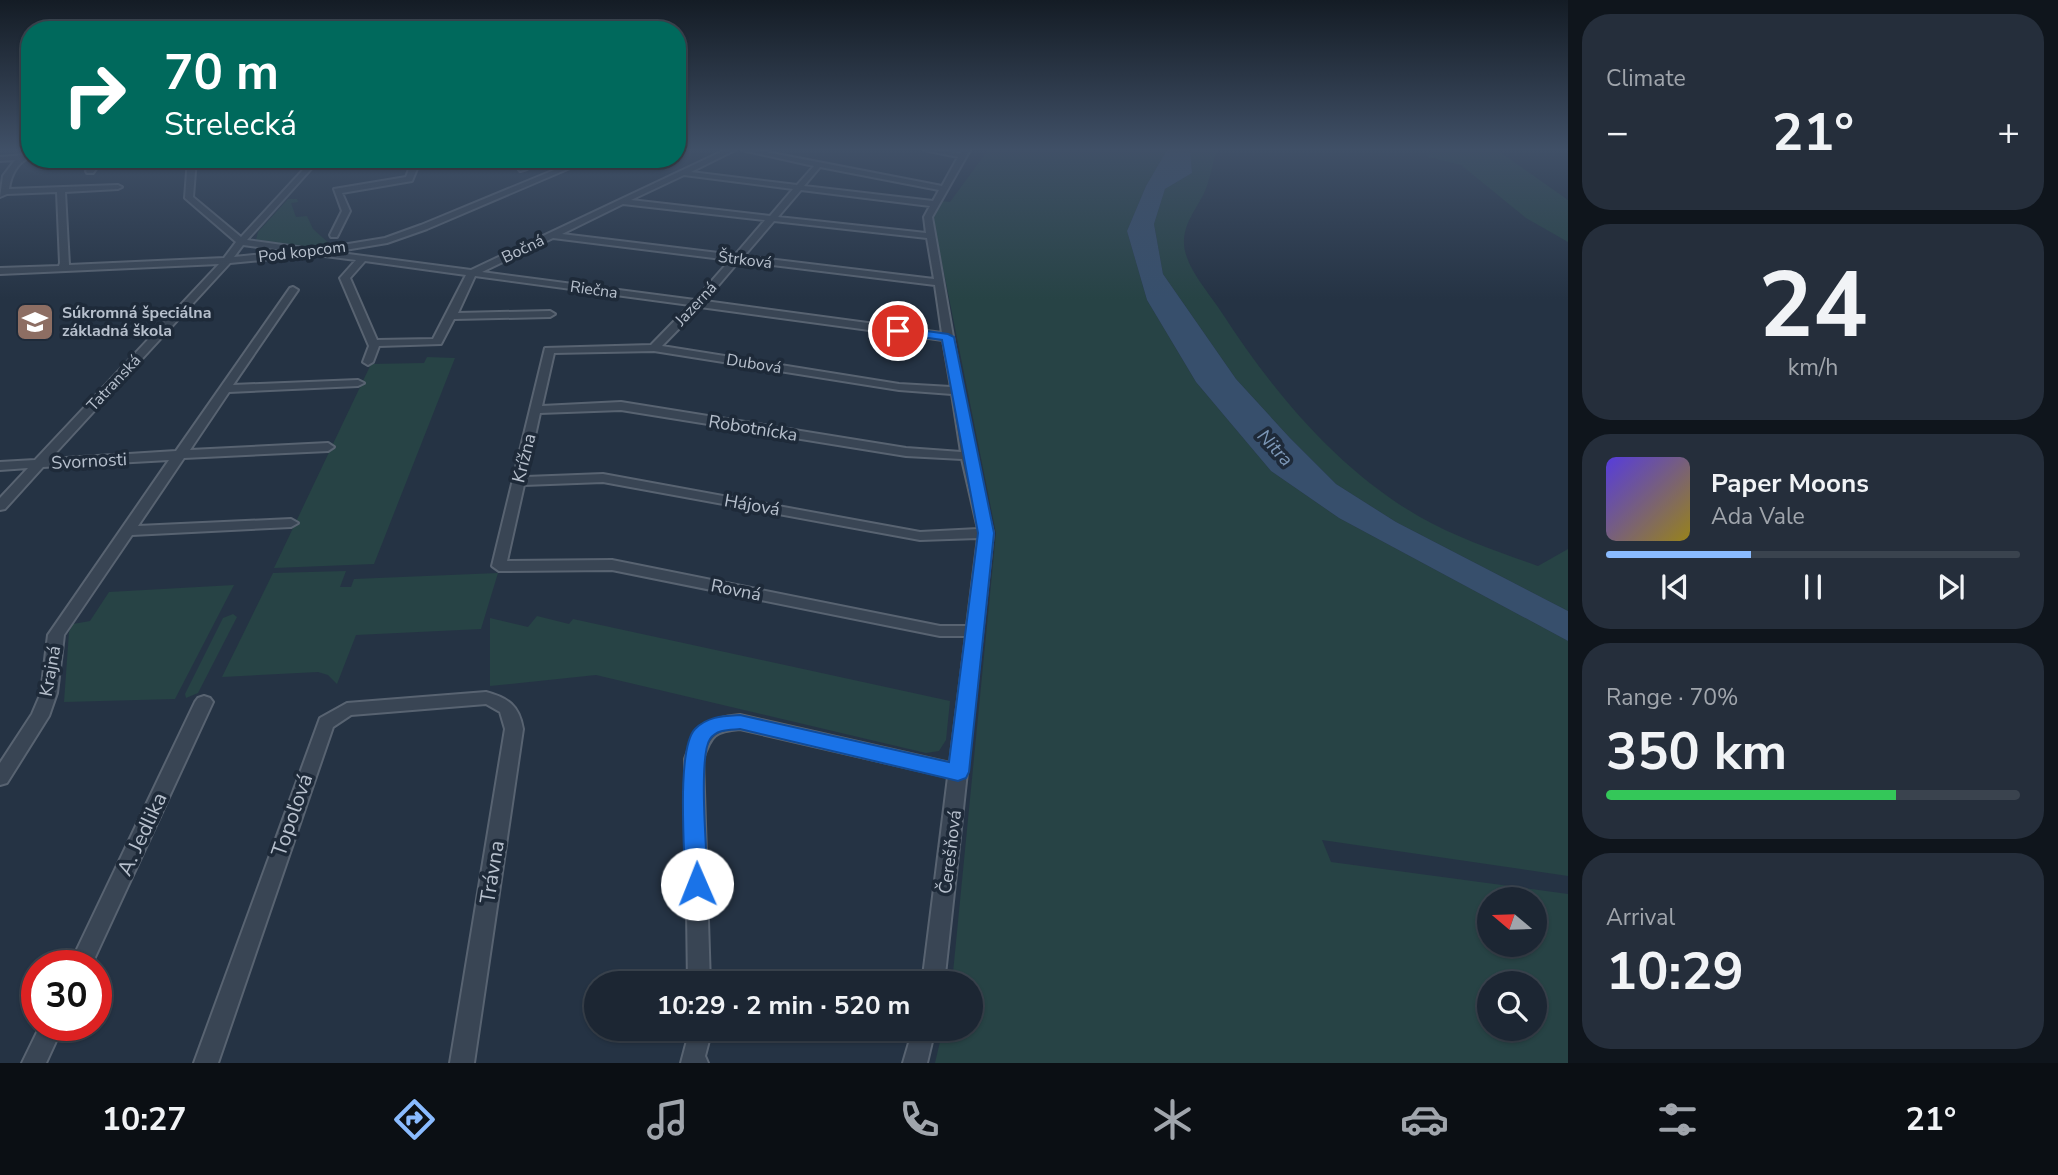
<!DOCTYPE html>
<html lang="en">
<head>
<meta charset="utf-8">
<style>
  :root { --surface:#1c2633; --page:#252e3b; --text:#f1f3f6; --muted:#a0a5ac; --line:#3a434e; --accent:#8abbff }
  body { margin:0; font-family:"Nunito Sans",sans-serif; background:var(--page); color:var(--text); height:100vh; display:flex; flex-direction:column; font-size:26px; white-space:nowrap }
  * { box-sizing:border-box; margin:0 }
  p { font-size:23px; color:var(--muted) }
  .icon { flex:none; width:38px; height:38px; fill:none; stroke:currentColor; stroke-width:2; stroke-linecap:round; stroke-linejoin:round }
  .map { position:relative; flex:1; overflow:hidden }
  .details { display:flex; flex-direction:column; gap:14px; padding:14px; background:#0f151c; width:490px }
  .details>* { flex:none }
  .top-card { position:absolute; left:21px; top:21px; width:665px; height:147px; border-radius:28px; box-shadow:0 2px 5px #0004,0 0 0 2px var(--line); background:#00695c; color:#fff; overflow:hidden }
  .needle { width:46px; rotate:289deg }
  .tools { position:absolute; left:1477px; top:887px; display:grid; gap:14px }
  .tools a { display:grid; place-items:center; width:70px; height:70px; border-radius:50%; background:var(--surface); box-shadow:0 2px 5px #0004,0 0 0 2px var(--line); font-size:35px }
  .speed { position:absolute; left:21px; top:950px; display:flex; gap:14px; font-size:35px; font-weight:700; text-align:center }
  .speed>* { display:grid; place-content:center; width:91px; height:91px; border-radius:50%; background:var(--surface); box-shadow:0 2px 5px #0004,0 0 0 2px var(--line); line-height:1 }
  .speed .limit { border:10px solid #d22; background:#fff; color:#111 }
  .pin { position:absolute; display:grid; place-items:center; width:60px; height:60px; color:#fff; margin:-30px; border:4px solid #fff; border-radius:50%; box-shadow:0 2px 7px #0007 }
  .me { position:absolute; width:77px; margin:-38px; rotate:359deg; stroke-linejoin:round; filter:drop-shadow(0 0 5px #0008) }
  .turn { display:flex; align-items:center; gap:24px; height:147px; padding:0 28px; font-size:32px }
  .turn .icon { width:91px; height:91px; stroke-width:2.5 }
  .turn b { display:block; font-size:49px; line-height:60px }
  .big { font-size:52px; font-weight:700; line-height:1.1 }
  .details .widget { flex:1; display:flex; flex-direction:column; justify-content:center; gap:10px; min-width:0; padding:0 24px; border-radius:28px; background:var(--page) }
  .details .dial { align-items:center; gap:0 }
  .dial b { font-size:91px; line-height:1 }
  .song { display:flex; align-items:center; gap:21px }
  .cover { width:84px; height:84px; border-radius:10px; background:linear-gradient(135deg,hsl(250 70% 55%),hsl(50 70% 35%)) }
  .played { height:7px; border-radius:4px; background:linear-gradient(90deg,var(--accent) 35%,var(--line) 35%) }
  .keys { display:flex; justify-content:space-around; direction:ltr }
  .heat { display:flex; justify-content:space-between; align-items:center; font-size:38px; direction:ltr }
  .charge { height:10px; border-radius:5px; background:linear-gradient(90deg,#34c759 70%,var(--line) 0) }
  .trip { position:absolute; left:584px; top:971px; width:399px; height:70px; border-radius:35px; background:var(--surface); box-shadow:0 2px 5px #0004,0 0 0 2px var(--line); font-weight:700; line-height:70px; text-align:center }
  .dock { display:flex; height:112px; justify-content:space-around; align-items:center; background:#0b0f14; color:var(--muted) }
  .dock .icon { width:49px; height:49px }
  .dock .on { color:var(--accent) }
  .dock b { font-size:32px; color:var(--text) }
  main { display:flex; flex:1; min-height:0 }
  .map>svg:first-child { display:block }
</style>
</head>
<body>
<main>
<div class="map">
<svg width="1568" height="1063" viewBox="0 0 1568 1063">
  <rect width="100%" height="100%" fill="#253344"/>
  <path fill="#274345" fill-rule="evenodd" d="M988,150H1167L1146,186L1127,231L1147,300L1196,382L1271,471L1339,518L1568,641V876L1322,840L1331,862L1568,894V1063H935L943,1029H971V984L952,983L996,533L933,218L941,201L950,202ZM1489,900H1535V945H1489ZM1489,984H1535V1029H1489Z
    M1190,150H1217C1213,162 1211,174 1207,186C1200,206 1183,221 1184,244C1185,267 1210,294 1222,313C1273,392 1338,470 1420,517C1457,538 1499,552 1538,566L1568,549V611L1396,522L1336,484L1290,438L1236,379L1163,274L1154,224L1165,189L1192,173Z
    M1432,150H1497L1568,200V242L1526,218L1461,165L1428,157Z
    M288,199H297L298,202L291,203L296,217L307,216L313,229L332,246L307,248L256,240L258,232Z
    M427,357L455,358L374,564L274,568L371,364L424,363Z
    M346,571L340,587H351L354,579L498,573L481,629L356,635L337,684L328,675L318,672L222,677L273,573Z
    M234,585L175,699L64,702L69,632L73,624L90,621L109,592Z
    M233,614L237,617L198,693L186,698L185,694L223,618Z
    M537,616L569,624L573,619L950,701L946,740L939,751L926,753L596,675L490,686V618L528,627Z"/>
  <path fill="#374f6c" d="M1167,150H1190L1192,173L1165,189L1154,224L1163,274L1236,379L1290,438L1336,484L1396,522L1568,611V641L1339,518L1271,471L1196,382L1147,300L1127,231L1146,186Z"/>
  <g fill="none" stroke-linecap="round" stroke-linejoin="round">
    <defs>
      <path id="minor" d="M725,150H735L691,172L797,185L814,166L742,150H756L942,186L958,157L924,150L960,153L962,150H970L932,217L974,456L993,533L944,984H922L948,777L740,729C715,731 711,735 703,759L710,984H688L685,759C696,726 705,718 740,715L950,763L966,636H940L612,570L499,571L492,566L545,348L651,345L690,305L475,276L458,313L550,311L555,314L550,317L454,319L441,344L379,346L373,362L368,365L363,362L369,346L340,278L356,260L294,252L297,254L292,257L230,263L50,459L176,451L290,288L293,287L298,290L233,385L358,380L364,383L358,386L229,392L190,450L328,443L334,447L328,451L184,458L138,526L291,519L298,523L291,527L132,535L64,635L57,693L49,716L7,783L0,785V763L32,714L41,693L48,635L169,460L43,467L5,509L0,510V498L28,468L0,470V462L35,460L219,264L0,274V268L59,266L60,263L57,192L7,194L0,197L3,176L15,160L0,161V157L26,155L30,157C17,163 11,175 9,189L118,185L122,187L118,189L65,192L69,265L224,258L236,242L185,198L188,159H196L193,197L241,237L313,159H320L247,240L333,252L329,249L330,247L385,238L421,225L581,159H591L427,229L387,243L333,252L471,270ZM820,167L939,190L933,201L804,186ZM684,175L793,189L770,216L631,200ZM801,190L930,206L924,217L926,233L778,217ZM623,204L765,220L735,255L562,234ZM774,221L927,238L934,279L744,256ZM553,238L730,260L695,300L482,272ZM243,245L291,251L234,257ZM365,261L466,275L433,339L377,340L350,278ZM739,261L935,285L942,333L705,301ZM700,307L943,340L951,387L899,384L662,346ZM654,351L899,390L952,394L961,452L906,448L621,402L542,406L554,353ZM621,410L906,456L962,459L978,529L920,532L603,474L526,477L540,413ZM603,482L920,540L978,538L967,626H940L612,560L507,561L524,485Z
        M96,159H103L93,173H87L86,171Z
        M131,159H154L119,165L115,163Z
        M413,159H421L412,181L342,193L350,211L337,237H331L330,235L342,211L334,189L406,177Z
        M510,159H517L527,169L520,171Z
        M486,692C508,698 519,705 523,729L474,1063H450L505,729L500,712L486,704L351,715L333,727L218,1063H194L320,718L347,703Z
        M204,696L210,698L213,702L91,966H69L195,702L198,698Z
        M40,1026H63L46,1063H22Z
        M690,1029H712L705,1056L708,1063H681Z
        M913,1029H935L927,1063H903Z"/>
    </defs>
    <use href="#minor" stroke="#586371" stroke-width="4"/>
    <use href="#minor" fill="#394554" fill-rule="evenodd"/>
  </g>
  <linearGradient id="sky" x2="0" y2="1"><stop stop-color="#141c25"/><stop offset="0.5" stop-color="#405067"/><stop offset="1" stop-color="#405067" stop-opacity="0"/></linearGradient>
  <rect width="1568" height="299" fill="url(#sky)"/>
  <path fill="#1a73e8" stroke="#114b97" stroke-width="2" d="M898,327L948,334L954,337L994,533L969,772L966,778L958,781L740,729C730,730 717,729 710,739C698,756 707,857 708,884L705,891L697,894L689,891L685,884C685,853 676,749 695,729C708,716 724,716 740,715L949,762L978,533L942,340L893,333V328Z"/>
  <defs>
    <symbol id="school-square" viewBox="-11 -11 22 22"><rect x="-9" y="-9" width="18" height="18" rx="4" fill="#8d6e63" stroke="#1e2a39"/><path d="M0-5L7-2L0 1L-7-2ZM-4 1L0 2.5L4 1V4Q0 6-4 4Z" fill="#fff"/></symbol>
  </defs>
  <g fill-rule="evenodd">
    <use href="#school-square" x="13" y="300" width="44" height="44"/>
  </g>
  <g text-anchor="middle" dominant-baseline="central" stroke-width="7" stroke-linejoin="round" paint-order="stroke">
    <g font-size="16" fill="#b7c0cd" stroke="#1e2a39">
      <text transform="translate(523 249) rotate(-26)">Bočná</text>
      <text transform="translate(302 252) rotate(-7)">Pod kopcom</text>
      <text transform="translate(745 260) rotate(7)">Štrková</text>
      <text transform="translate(594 290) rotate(8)">Riečna</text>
      <text transform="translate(696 304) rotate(-47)">Jazerná</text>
      <text transform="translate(754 364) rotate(9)">Dubová</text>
      <text transform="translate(114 383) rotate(-47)">Tatranská</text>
    </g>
    <g font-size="16" font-weight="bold" fill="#b7c0cd" stroke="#1e2a39" text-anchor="start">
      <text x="62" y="313">Súkromná špeciálna<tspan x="62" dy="18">základná škola</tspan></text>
    </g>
    <g font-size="18" fill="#b7c0cd" stroke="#1e2a39">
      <text transform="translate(753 428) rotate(9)">Robotnícka</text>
      <text transform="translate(524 458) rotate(-76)">Krížna</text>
      <text transform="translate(89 461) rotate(-3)">Svornosti</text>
      <text transform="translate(752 505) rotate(10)">Hájová</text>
      <text transform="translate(736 590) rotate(11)">Rovná</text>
      <text transform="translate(50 671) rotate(-80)">Krajná</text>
      <text transform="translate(950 852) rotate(-83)">Čerešňová</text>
    </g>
    <g font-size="19" font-style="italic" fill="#7c97b6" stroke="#1e2a39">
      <text transform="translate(1275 448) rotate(47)">Nitra</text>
    </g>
    <g font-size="21" fill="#b7c0cd" stroke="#1e2a39">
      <text transform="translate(292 815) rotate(-71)">Topoľová</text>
      <text transform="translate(142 834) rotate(-65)">A. Jedlika</text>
      <text transform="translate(492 872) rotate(-81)">Trávna</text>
    </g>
  </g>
</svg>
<div class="tools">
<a><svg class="needle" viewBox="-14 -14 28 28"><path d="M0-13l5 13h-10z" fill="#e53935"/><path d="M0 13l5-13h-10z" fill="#a0a5ac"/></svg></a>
<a><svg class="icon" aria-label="search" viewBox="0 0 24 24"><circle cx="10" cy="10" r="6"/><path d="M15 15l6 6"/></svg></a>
</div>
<div class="speed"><div class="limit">30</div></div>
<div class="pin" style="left:898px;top:331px;background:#d93025"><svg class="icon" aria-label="arrive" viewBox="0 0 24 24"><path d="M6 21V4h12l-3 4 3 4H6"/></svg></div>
<svg class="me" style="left:697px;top:884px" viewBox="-20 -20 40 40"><circle r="19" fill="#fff"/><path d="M0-13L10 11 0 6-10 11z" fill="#1a73e8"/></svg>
<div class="trip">10:29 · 2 min · 520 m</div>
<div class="top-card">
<div class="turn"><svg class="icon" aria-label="right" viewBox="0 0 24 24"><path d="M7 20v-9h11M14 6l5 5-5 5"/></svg><div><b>70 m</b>Strelecká</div></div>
</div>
</div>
<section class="details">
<div class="widget"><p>Climate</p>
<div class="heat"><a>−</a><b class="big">21°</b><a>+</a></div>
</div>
<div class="widget dial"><b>24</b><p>km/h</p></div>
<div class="widget">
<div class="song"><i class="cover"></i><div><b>Paper Moons</b><p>Ada Vale</p></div></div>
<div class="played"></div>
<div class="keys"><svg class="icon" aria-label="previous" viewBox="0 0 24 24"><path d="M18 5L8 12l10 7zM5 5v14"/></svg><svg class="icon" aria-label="pause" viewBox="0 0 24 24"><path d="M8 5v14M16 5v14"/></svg><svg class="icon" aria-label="next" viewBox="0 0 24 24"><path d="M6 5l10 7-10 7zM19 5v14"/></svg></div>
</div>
<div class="widget"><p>Range · 70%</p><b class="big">350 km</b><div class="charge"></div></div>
<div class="widget"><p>Arrival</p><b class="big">10:29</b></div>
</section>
</main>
<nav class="dock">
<b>10:27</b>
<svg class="icon on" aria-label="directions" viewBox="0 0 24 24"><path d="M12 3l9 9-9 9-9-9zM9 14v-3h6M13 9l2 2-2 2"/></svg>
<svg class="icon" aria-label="music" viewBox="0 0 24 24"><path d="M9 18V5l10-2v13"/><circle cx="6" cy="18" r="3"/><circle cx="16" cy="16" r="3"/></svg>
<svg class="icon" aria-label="phone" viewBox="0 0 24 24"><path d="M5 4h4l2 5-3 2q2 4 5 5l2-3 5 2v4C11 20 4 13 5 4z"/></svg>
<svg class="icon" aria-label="climate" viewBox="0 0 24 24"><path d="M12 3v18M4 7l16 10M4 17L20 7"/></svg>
<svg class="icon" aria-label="car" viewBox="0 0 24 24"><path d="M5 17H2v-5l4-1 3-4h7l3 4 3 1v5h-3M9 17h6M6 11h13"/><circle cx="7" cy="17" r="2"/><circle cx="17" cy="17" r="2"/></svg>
<svg class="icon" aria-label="filters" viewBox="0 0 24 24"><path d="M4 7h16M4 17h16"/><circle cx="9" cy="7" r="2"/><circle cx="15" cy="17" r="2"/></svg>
<b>21°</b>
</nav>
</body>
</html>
